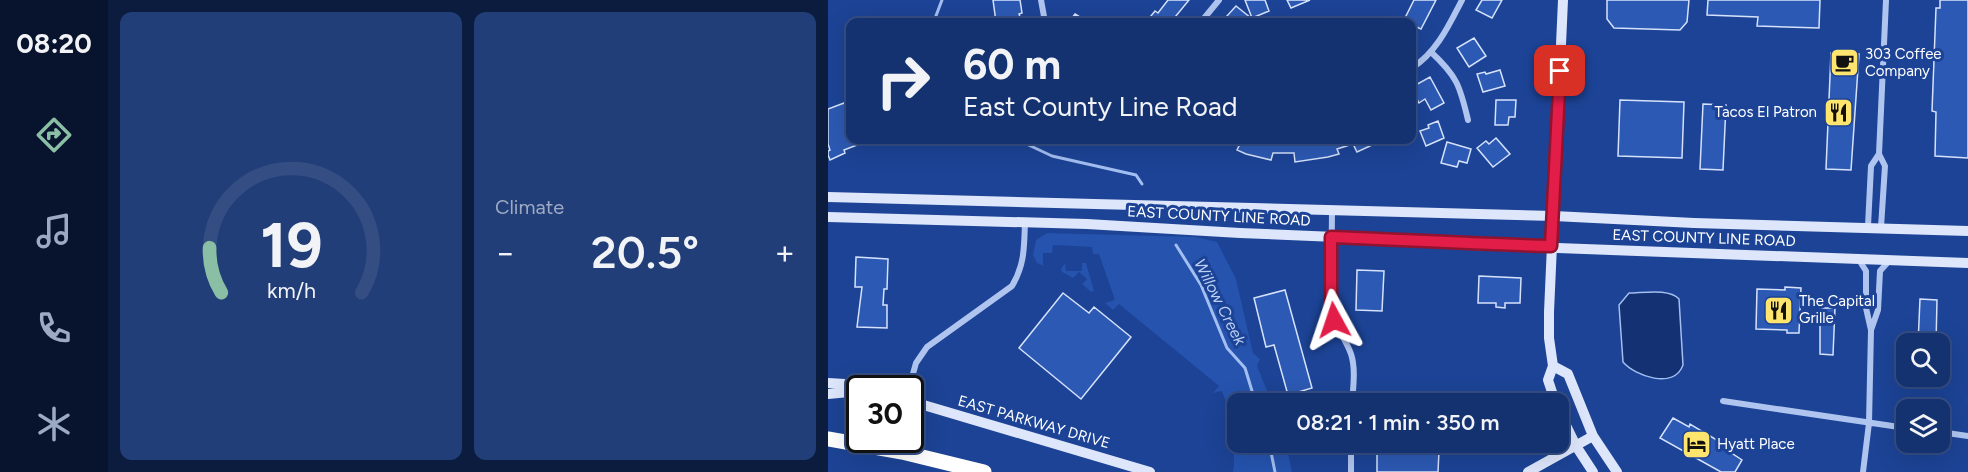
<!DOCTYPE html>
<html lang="en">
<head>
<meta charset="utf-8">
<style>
  :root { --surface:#153270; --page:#223e78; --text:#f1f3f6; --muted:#9daac3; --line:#344d83; --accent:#8abfa5 }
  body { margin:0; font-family:Figtree,sans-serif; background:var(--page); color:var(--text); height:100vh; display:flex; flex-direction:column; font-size:22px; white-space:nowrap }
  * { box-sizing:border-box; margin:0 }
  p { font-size:20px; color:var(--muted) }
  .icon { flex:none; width:33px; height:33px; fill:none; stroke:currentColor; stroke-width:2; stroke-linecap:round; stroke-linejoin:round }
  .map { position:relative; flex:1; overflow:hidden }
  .panel { display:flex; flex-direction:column; gap:12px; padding:12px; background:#0c1c3e; width:720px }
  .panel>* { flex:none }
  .top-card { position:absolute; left:18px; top:18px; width:570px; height:126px; border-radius:12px; box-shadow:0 6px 24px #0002,0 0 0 2px var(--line); background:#153270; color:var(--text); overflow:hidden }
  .tools { position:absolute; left:1068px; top:333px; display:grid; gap:12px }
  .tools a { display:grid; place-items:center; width:54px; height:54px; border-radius:12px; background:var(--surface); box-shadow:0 6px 24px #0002,0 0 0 2px var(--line); font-size:30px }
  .speed { position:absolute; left:18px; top:375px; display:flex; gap:12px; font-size:30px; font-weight:700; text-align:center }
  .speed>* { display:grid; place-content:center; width:78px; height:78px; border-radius:50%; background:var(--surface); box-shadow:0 6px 24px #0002,0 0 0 2px var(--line); line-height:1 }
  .speed .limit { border:3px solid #111; border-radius:9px; background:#fff; color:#111 }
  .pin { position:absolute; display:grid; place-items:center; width:51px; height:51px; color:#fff; margin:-26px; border-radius:12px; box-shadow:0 3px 9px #0006 }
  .me { position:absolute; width:66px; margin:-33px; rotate:355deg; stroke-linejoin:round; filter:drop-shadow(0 0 4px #0008) }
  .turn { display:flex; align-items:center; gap:21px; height:126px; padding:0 18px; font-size:27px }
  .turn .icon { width:78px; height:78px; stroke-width:2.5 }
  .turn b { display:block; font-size:42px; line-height:51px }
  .big { font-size:45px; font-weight:600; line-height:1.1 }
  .panel .tile { flex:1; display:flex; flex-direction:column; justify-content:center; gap:9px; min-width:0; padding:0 21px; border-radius:12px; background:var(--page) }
  .panel .dial { align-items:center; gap:0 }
  .dial svg { height:156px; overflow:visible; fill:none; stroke:var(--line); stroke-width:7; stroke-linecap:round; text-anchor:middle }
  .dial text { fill:var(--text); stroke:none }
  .heat { display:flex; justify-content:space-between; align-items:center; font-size:33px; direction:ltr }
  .panel .tiles { flex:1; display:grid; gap:12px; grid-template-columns:repeat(2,1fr) }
  .trip { position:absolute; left:399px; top:393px; width:342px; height:60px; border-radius:12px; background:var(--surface); box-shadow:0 6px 24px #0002,0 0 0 2px var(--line); font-weight:600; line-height:60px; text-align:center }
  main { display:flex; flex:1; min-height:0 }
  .tabs { display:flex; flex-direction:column; width:108px; justify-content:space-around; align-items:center; background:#08142d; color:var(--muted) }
  .tabs .icon { width:42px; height:42px }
  .tabs .active { color:var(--accent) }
  .tabs b { font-size:27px; color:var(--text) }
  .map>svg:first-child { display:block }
</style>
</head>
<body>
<main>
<nav class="tabs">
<b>08:20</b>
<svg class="icon active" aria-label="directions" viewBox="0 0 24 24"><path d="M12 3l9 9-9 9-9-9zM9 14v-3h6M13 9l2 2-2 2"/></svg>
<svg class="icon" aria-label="music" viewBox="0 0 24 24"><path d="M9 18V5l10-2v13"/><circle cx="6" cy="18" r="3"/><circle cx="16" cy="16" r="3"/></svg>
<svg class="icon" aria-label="phone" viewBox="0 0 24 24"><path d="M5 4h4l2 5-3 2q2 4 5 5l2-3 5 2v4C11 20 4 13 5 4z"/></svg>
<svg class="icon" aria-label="climate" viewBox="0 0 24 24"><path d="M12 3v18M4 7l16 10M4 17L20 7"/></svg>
</nav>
<section class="panel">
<div class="tiles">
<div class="tile dial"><svg viewBox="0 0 100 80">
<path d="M14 69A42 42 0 1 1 86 69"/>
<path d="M14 69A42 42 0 0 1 8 46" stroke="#8abfa5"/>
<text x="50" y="56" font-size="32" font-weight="700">19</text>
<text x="50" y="72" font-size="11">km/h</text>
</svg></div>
<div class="tile"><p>Climate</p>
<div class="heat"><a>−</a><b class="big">20.5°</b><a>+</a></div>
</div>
</div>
</section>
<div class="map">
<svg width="1140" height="472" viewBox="0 0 1140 472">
  <rect width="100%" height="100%" fill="#1c4395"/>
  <path fill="#2553ae" d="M219,233L367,237L389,242L408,279L425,353L432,359L429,366L444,403L410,404V442L458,443L464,472H405L406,465L405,422L394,391L385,393L391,386L291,304L285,310L277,303L287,300L271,254H265L264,247L225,245L224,253H215V265L218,267L209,263L205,255L208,240Z
    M237,263L238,271H254V263H258L266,291L263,292L254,284L259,279L251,272L245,278L234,272L233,269Z"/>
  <path fill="#133173" stroke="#a3bef1" stroke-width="1.5" d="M801,293C815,293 841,288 851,299L855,365C846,390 807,376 795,362L791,305Z"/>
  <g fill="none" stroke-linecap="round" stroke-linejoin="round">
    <path stroke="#a3bef1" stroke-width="3" d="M103,22L106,21L114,0
      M190,140L224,156L308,175L314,184
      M348,245L373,285L399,348L417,368L428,404
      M441,442L447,472"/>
  </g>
  <path fill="#2c59b3" stroke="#d6e2fb" stroke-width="1.5" d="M165,0H192L194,13L191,14L194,22H168Z
    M340,0H361L343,22H318L327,11L330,13Z
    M417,0H437L441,11L424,18Z
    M459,0H482L463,8Z
    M586,0H608L593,29L584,25L586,22L577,18Z
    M654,0H674L664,18L648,10Z
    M779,0H861L859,22L852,30L786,28L779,19Z
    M880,0H992L991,28L929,26L930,17L879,15Z
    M1112,0H1140V158L1107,156L1108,112L1104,111L1108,8H1112Z
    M408,6L428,22H398L401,19L398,17Z
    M247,14L260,22H241Z
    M646,38L658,56L641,67L629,48Z
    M1003,53L1031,54L1023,170L998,169Z
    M672,70L677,86L655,92L649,74L657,72L658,74Z
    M602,77L616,103L603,110L597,99L591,103L584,89V87Z
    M668,100H688L687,117H681L680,125H667Z
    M792,100L856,102L854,158L790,156Z
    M16,103L22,118V140H42L16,150L17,153L2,160L0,155V151L2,150L0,144V109Z
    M875,104L898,105L895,170L872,169Z
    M610,121L616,138L598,146L592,131L601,128L600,125Z
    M668,138L682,154L665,167L649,148L658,141L661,144Z
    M398,140H445L455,142V145L494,140H555L529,152L525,144L509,149L511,154L500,157L467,162L466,153H445L443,160L418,154L409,150L411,146Z
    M619,142L643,149L639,163L631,161L629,167L613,163Z
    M28,257L60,259L59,289H56L55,305H59V328L29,327L34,287H27Z
    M529,270L556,271L554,311L528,310Z
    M651,276L693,278L692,303H677V308L668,307V303H650Z
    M957,287L973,288L971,333H959V330L928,329L929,289L957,290Z
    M457,290L484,388L460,395L446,345L438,347L426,298Z
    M235,293L261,313L266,307L303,337L253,399L191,348Z
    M1092,299L1109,300L1108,344H1090Z
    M992,308H1007L1005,355L992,354Z
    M845,418L861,427L862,424L904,449L902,452L914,460L907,472H893L832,438Z
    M479,442H509L508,454H478Z
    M549,442H648V453L611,451L610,472H549Z"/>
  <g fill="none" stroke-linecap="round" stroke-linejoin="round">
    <path stroke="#afc5ef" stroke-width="6" d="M213,0L217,22
      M373,22L391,0
      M603,52C629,76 632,86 640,120
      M584,68C609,52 621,25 634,0
      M1051,154L1057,166L1053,227
      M504,211L503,310C506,326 518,339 523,354C528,369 525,388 524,404
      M1040,226L1043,166L1051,154L1058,0
      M1031,260L1038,271V308L1043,330L1041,423L1035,472
      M1043,330L1050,310L1052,271L1061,261
      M81,388L88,363L99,347L184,286C197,264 196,247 197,222
      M895,401L1078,428
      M1112,432L1140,436
      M523,472V442"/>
    <path stroke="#dde6fb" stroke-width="10" d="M0,197L726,216L866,223L1140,231
      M0,217L259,224L412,233L603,241L645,245L1140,263
      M725,366L740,374L765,436L789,472
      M0,383L17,384L32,389
      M0,394L32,391
      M82,401L322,472
      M728,404L720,380L725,366L721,338V312L735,0
      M730,409L748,446L765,472
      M700,472L765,436"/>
    <path stroke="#fff" stroke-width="15" d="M0,439L74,452L156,472"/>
  </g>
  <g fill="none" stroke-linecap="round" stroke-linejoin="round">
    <defs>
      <path id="route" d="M506,320L503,302V237C577,240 650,244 723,246L732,71"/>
    </defs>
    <use href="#route" stroke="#92132f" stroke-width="15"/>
    <use href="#route" stroke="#e11d48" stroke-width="10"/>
  </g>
  <defs>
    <symbol id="cafe-square" viewBox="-11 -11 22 22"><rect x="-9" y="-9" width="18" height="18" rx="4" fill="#ffe56e" stroke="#1c4395"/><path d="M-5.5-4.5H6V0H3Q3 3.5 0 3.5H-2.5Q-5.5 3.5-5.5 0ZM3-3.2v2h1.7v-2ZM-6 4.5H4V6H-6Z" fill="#111"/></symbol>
    <symbol id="restaurant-square" viewBox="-11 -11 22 22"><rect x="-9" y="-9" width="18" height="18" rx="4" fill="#ffe56e" stroke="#1c4395"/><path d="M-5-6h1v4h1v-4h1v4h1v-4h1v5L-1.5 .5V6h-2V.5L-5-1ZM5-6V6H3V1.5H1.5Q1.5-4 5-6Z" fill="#111"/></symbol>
    <symbol id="hotel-square" viewBox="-11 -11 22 22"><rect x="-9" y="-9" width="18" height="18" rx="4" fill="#ffe56e" stroke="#1c4395"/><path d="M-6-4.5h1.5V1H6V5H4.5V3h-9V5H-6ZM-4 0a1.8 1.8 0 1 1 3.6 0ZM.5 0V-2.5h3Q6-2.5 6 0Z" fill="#111"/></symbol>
  </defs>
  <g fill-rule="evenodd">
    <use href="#cafe-square" x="1000" y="46" width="33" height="33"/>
    <use href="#restaurant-square" x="994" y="96" width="33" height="33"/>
    <use href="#restaurant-square" x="934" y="294" width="33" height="33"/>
    <use href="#hotel-square" x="852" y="428" width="33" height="33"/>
  </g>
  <g text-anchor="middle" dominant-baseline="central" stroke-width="6" stroke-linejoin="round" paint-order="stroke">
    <g font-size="15" fill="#fff" stroke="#1c4395" text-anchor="start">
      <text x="1037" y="54">303 Coffee<tspan x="1037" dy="17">Company</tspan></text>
      <text x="989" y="112" text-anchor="end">Tacos El Patron</text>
      <text x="971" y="301">The Capital<tspan x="971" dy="17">Grille</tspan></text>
      <text x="889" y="444">Hyatt Place</text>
    </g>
    <g font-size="15" fill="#fff" stroke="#1c4395">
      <text transform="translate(391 216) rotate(3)">EAST COUNTY LINE ROAD</text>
      <text transform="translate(876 238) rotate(2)">EAST COUNTY LINE ROAD</text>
      <text transform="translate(206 422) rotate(16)">EAST PARKWAY DRIVE</text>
    </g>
    <g font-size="16" font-style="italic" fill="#bcd0f6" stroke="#1c4395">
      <text transform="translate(392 302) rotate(63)">Willow Creek</text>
    </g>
  </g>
</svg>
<div class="tools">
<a><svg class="icon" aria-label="search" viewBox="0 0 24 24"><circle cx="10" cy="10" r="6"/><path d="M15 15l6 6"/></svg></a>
<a><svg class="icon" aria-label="layers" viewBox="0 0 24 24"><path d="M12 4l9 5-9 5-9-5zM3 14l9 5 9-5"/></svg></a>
</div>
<div class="speed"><div class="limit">30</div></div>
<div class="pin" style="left:732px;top:71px;background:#d93025"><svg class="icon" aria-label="arrive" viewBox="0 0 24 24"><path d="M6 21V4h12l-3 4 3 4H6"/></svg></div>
<svg class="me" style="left:506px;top:320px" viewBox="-20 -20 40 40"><path d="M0-17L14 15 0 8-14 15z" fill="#e11d48" stroke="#fff" stroke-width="4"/></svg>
<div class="trip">08:21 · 1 min · 350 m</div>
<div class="top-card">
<div class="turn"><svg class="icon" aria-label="right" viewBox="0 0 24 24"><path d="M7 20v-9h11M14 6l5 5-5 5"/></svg><div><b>60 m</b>East County Line Road</div></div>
</div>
</div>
</main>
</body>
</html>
